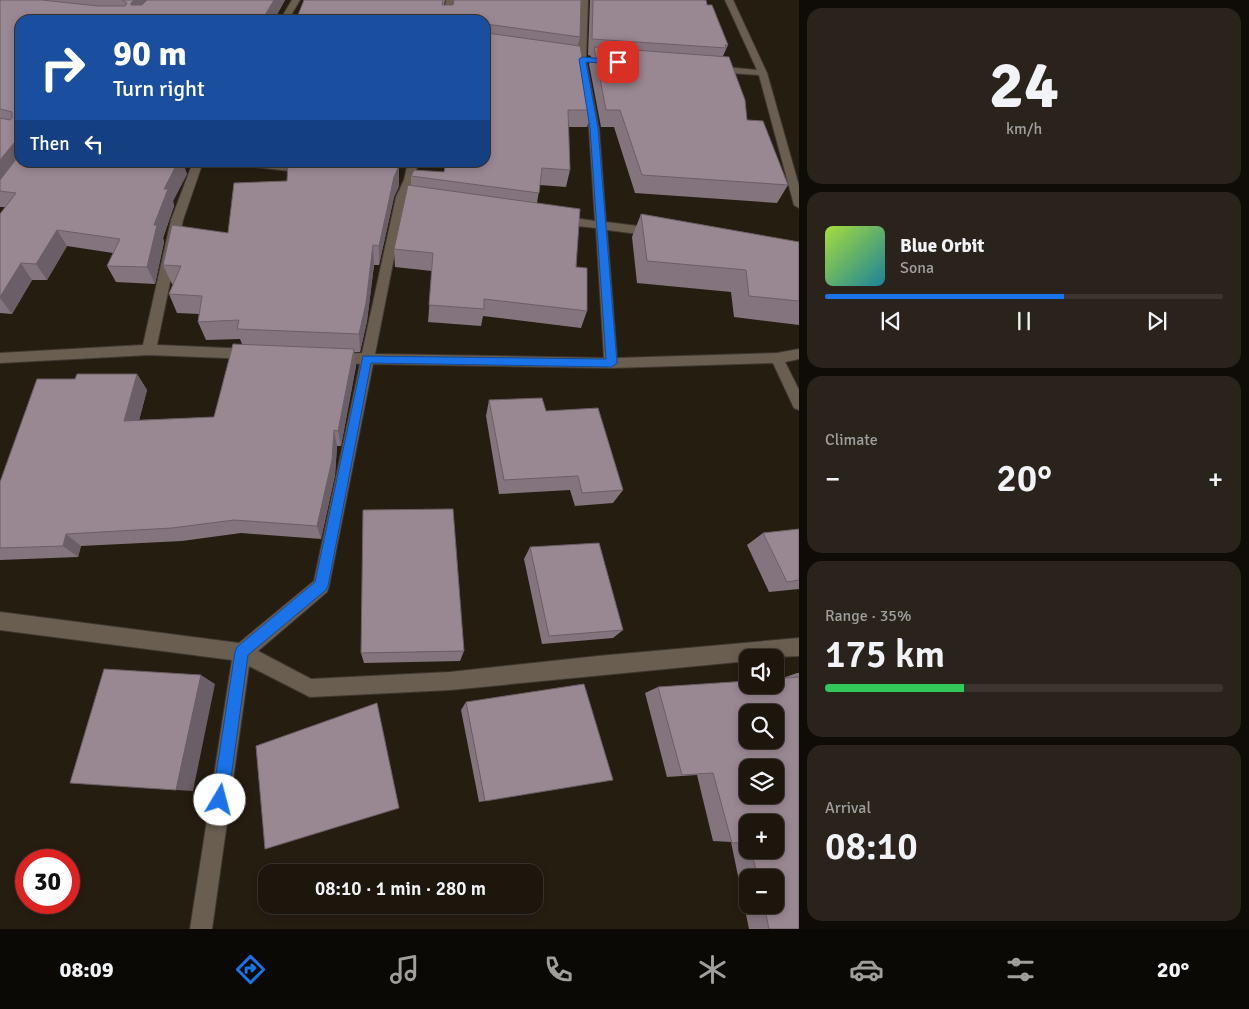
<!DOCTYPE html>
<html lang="en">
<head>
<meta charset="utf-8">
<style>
  :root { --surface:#1c160d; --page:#29231b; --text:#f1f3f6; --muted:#a09f9d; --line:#3a352e; --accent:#1a73e8 }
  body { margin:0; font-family:Signika,sans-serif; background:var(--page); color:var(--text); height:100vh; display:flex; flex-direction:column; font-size:19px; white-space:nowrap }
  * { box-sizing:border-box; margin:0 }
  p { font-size:16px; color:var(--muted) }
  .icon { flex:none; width:28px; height:28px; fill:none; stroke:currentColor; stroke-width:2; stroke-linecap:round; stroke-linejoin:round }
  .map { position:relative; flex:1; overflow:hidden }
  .drawer { display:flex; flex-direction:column; gap:8px; padding:8px; background:#0f0c07; width:450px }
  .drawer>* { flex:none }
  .guide { position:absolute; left:15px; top:15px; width:475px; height:152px; border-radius:15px; box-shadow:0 2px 8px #0003,0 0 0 1px var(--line); background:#1a4fa0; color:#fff; overflow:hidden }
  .fabs { position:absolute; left:739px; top:649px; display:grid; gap:10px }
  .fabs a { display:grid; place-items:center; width:45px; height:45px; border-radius:10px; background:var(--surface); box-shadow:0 2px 8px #0003,0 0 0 1px var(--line); font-size:25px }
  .speed { position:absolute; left:15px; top:849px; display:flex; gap:10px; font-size:25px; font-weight:700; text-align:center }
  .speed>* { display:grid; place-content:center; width:65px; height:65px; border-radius:50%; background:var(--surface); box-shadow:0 2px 8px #0003,0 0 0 1px var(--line); line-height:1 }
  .speed .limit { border:8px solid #d22; background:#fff; color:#111 }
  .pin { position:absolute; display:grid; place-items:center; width:42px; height:42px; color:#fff; margin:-21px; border-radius:10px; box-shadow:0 2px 8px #0006 }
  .me { position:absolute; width:55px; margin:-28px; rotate:8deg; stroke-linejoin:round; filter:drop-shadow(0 0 4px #0008) }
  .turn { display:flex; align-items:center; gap:18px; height:105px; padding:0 15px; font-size:22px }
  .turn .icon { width:65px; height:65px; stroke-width:2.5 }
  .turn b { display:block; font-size:35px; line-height:42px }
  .then { display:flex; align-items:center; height:48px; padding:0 15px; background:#0003; gap:10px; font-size:19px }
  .big { font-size:38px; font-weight:600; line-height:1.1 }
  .drawer .widget { flex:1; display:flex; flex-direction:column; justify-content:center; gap:8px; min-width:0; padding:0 18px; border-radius:15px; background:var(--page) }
  .drawer .dial { align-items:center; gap:0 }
  .dial b { font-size:65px; line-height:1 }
  .song { display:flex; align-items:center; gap:15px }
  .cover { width:60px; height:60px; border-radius:8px; background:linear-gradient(135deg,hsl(80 70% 55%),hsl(190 70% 35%)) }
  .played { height:5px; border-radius:2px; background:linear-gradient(90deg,var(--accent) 60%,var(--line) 60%) }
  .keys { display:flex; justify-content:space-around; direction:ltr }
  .heat { display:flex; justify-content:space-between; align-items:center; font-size:28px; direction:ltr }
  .charge { height:8px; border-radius:4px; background:linear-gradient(90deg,#34c759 35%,var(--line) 0) }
  .trip { position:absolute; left:258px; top:864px; width:285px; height:50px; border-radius:15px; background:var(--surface); box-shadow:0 2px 8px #0003,0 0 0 1px var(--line); font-weight:600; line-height:50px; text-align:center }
  .menu { display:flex; height:80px; justify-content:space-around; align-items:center; background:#0b0905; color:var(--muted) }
  .menu .icon { width:35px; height:35px }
  .menu .active { color:var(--accent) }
  .menu b { font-size:22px; color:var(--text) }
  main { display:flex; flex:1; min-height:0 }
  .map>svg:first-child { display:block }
</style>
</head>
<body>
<main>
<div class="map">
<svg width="799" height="929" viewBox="0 0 799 929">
  <rect width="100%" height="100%" fill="#261d11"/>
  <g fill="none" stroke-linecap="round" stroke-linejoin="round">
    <defs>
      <path id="minor" d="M292,0H300L288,20H280Z
        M446,0H454L451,20H443Z
        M580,0H588L586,59L599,129L606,222L654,228L660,232L654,236L607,230L617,358L777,353L799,349V359L785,362L799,390V410L794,408L773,363L611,368L373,364L329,586L327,592L258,651L311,679L450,672L598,656L799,638V656L748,658V661L450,690L310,697L249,666L212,929H190L232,660L0,630V612L239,643L314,581L360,364L331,362L329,358L331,354L362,353L396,197L404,180L408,162H418L414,180L406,197L375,354L604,358L596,228L560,224L554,220L560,216L595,221L589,129L578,59Z
        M725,0H733L767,73L799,186V208L794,205L759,75L715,72L711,69L715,66L757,70Z
        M193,162H203L183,220L157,345L251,349L256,350L258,354L256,358L251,359L149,355L0,363V353L143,345L171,220Z
        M231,162H268L308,167L313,170L308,173L236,165Z"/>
    </defs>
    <use href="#minor" stroke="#403832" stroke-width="2"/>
    <use href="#minor" fill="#695e50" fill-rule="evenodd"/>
  </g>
  <path fill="#84747d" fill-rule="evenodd" d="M0,0H285L274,20H20V162L187,174L173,201L174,206L163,238L164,242L155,284L116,282L107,266L113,253L67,246L47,280H32L12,314L0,313V214L5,207H0Z
    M304,0H445L444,5L580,37L578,46L592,110L587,127H568L570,170L566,187L540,185L537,203L576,267L587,311L581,328L483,316L481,326L428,322L432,271L395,267L394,249L411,185V176L444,172L485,20Z
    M590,0H706L707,5L728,45L723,56L747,120L788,185L777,203L635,193L614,127H601L589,64L591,56L588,55Z
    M399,186L394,197L379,265H374L367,321L360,352H354L356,366L341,446H337L335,475L321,539L241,533L182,541L81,546L78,557L0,560V482L75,379L137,374L147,390L139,420L214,417L242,344L240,339L206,340L198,322L199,314L177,313L169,294L173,284H172L163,265L228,233Z
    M641,214L799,242V325L734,317L731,292L637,283L632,237Z
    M489,400L546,411L623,490L613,503L575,506L570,490L499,494L486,416Z
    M799,529V589L769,592L747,545L763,533Z
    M530,547L623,630L613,638L542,644L524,559Z
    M464,651L460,661L364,663L361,653Z
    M797,673H799V929H749L731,842L713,841L697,775L667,777L645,693L658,687L780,679ZM748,822L775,850H748ZM748,878H775V905H748Z
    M466,702L485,801L479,802L461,710Z"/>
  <path fill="#6b5e66" d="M134,0H153L137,19L131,5V3Z
    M274,0H285L274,20H262Z
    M14,143L20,153V162L0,191V160Z
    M178,162H183L187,174L173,201L174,206L163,238L164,242L155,284L147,267L154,225L164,189Z
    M399,166V186L394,197L379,265V246L394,177Z
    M57,230L67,246L47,280L36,264Z
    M373,245L374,265L367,321L360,352L359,334Z
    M21,263L32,280L12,314L0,298V297Z
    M354,349L356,366L341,446L338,431Z
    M137,374L147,390L135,436L124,421Z
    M334,430L337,446L335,475L321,539L317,526Z
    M66,534L81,546L78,557L63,546Z
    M201,675L215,684L193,791L176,790Z"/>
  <path fill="#998791" stroke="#6b5e66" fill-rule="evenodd" d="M0,0H42L98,6H125L127,3L122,0H134L131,3V5H142L147,0H274L262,20H20V144L14,143L0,160V118L10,120L12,118V112L0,109Z
    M304,0H443L442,5H453L454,0H581L580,37L486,24L487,33L580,46L592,110H568L570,170L542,168L539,193L411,176L414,170L444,172L446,162H485V20H296Z
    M593,0H706L707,5H712L728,45H725L726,48L592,39Z
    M594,47L729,57L745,100L747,120L763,121L788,185L642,175L620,110H606Z
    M20,154V162H178L164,189H168L154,225H157L147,267L107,266L120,239L57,230L36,264L21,263L0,297V214L16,193L0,191V180Z
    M288,162H340L399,166L394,177L379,246L373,245L366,303L359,334L237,329L239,320L198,322L202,296L169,294L181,266L163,265L172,225L228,233L234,183L287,181Z
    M408,185L580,209L576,267L587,268V311L484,299V309L429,305L433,253L394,249Z
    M641,214L799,242V301L749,296L746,270L647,261Z
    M233,344L354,349L338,431L334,430L332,460L317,526L234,520L172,528L66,534L63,546L0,548V482L37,379H75L77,374H137L124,421L214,417Z
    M542,398L546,411L598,408L623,490L582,493L578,476L504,480L489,400Z
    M453,509L464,651L361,653L363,510Z
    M799,529V580L787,582L763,533Z
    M599,543L623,630L549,636L530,547Z
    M104,669L201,675L176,790L70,783Z
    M799,677V929H769L764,905H775V878H758L751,850H775V822H748V842L732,843L713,773L682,775L658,687L748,681V685H775V679ZM748,712H775V740H748ZM748,768H775V795H748Z
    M584,684L613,780L485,801L466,702Z
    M377,703L399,808L265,849L256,746Z"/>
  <path fill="#1a73e8" stroke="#114b97" d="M582,57L618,60L621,62L618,64L586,62L598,128L617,363L612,367L371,363L328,586L326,590L248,655L228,800L225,805L220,807L215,805L212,800L235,652L237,647L315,582L363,356L606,359L590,128L579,59Z"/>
</svg>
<div class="fabs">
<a><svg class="icon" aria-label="sound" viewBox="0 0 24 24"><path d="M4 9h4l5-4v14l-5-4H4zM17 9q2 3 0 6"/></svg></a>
<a><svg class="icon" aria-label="search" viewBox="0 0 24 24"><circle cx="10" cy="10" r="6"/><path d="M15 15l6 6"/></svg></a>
<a><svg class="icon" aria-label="layers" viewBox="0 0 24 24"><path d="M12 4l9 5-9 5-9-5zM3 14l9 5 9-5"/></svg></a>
<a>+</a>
<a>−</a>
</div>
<div class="speed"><div class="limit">30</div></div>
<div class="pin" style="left:618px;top:62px;background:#d93025"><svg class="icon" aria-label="arrive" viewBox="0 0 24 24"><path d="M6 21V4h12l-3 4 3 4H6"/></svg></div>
<svg class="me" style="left:220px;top:800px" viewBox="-20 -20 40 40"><circle r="19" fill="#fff"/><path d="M0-13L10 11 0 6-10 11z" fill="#1a73e8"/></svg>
<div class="trip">08:10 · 1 min · 280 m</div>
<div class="guide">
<div class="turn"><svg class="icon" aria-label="right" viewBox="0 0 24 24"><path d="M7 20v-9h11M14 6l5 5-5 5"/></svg><div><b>90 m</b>Turn right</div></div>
<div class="then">Then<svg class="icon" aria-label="left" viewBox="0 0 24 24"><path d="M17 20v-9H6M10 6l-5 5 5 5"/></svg></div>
</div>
</div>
<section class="drawer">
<div class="widget dial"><b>24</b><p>km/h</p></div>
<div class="widget">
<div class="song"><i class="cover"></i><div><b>Blue Orbit</b><p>Sona</p></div></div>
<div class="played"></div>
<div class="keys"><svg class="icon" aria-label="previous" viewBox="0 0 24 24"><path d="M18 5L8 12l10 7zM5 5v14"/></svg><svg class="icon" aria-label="pause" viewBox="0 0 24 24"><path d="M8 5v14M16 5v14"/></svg><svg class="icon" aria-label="next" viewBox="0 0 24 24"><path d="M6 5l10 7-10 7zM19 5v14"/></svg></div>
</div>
<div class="widget"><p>Climate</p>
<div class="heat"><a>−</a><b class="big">20°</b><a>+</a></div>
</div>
<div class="widget"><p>Range · 35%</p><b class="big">175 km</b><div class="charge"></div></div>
<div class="widget"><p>Arrival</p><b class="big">08:10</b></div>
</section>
</main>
<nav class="menu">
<b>08:09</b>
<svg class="icon active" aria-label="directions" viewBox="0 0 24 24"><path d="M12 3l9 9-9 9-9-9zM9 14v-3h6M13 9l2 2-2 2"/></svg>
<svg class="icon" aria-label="music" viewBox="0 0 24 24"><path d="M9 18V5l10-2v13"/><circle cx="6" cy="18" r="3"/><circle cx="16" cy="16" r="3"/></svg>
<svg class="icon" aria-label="phone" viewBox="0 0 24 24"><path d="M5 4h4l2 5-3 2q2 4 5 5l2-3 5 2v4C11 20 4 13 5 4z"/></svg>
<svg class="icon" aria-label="climate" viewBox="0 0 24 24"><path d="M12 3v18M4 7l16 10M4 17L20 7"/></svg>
<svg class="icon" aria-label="car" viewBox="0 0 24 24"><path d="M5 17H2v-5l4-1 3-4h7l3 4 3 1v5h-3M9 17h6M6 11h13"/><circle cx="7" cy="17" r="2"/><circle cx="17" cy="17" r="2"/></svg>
<svg class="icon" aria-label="filters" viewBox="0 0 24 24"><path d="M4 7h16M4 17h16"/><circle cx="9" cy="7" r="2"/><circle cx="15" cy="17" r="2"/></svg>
<b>20°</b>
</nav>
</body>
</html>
